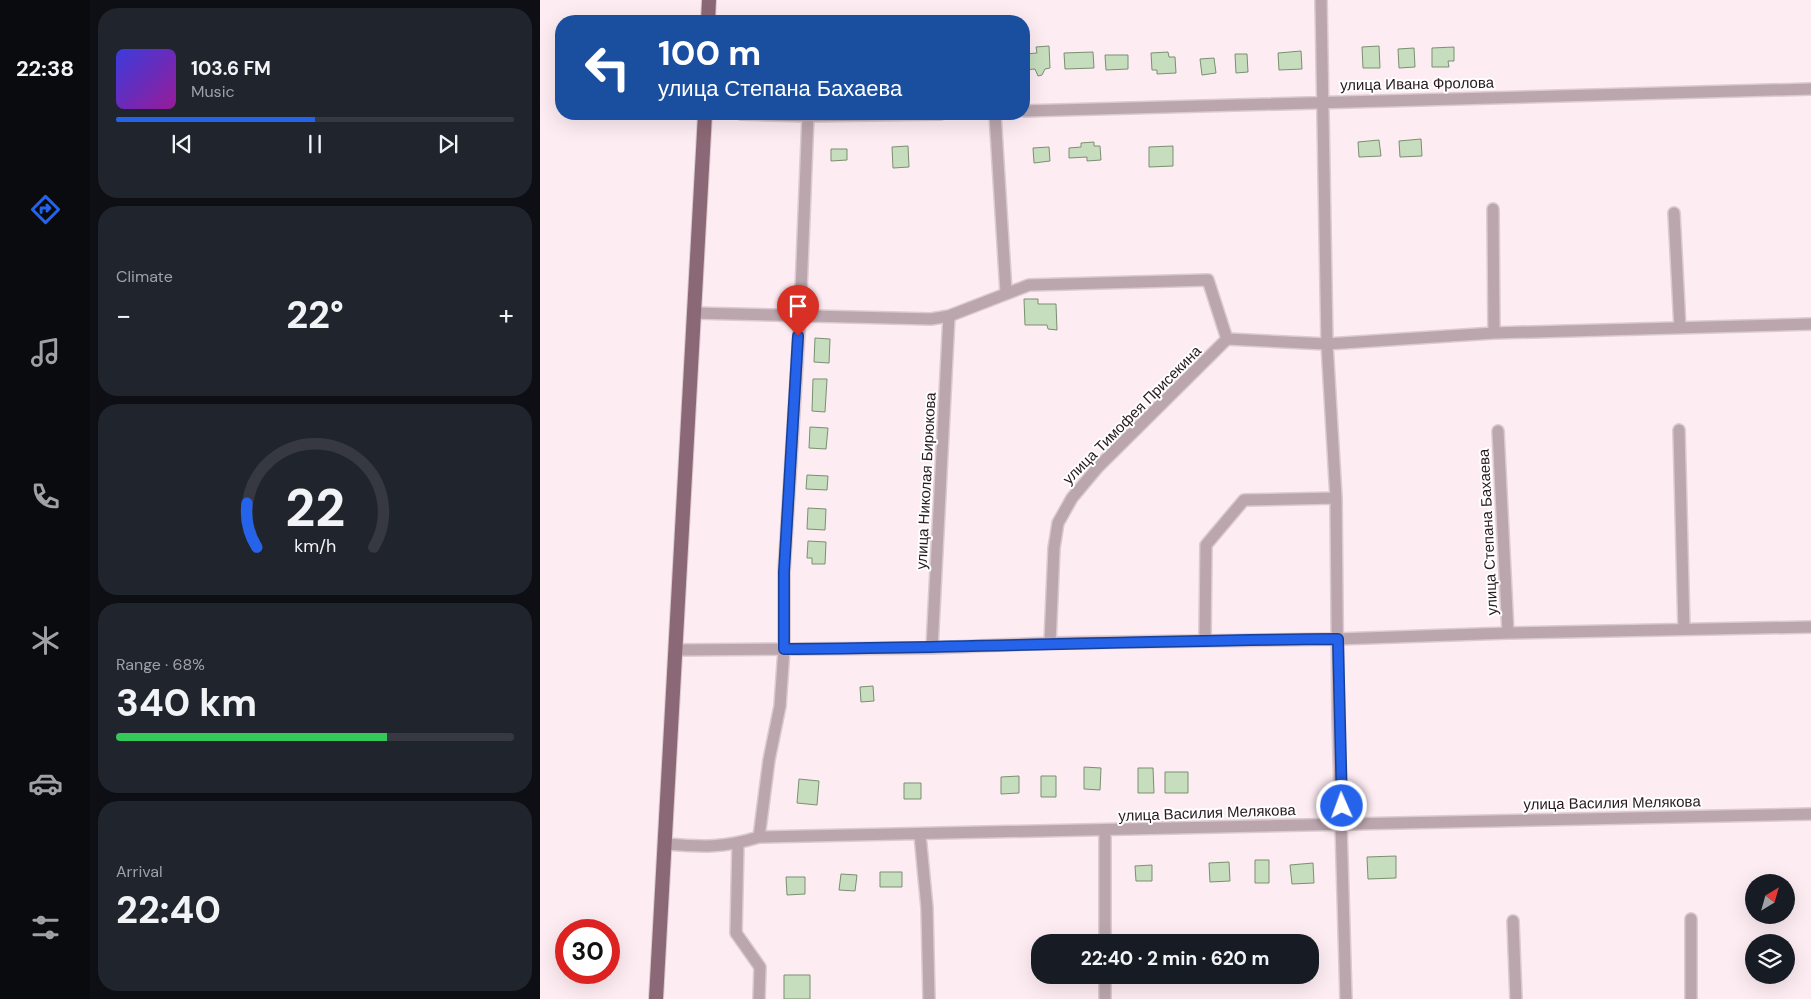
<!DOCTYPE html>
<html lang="en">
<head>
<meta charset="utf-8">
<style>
  :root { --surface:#171b24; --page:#20242c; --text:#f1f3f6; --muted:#9ea1a6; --line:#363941; --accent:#2563eb }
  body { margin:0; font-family:"DM Sans",sans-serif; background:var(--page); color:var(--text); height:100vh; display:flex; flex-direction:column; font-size:19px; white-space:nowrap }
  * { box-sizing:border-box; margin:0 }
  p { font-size:16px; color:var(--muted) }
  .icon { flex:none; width:28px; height:28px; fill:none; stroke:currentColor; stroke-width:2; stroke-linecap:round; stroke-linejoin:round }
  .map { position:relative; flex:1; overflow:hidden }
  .panel { display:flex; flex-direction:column; gap:8px; padding:8px; background:#0d0f14; width:450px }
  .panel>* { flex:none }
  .hud { position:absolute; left:15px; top:15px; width:475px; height:105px; border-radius:20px; box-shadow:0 5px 20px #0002; background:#1a4fa0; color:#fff; overflow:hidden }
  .needle { width:32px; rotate:37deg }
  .fabs { position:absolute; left:1205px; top:874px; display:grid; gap:10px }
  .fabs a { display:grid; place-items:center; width:50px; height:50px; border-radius:50%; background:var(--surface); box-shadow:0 5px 20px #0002; font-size:25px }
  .speed { position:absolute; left:15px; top:919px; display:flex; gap:10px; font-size:25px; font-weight:700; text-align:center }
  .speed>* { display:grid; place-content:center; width:65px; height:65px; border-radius:50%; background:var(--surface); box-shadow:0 5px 20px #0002; line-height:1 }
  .speed .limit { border:8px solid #d22; background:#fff; color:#111 }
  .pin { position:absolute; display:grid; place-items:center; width:42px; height:42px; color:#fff; margin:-51px -21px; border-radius:50% 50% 50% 0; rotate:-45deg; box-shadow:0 0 5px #0007 }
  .pin .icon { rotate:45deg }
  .me { position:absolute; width:55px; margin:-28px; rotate:358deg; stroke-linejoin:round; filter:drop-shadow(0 0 4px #0008) }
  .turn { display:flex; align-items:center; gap:18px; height:105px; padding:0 20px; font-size:22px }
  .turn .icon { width:65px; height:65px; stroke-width:2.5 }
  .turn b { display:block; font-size:35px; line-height:42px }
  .big { font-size:38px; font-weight:700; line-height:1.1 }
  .panel .widget { flex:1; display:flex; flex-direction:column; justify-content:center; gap:8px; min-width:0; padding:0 18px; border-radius:20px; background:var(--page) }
  .panel .dial { align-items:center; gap:0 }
  .dial svg { height:130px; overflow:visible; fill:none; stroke:var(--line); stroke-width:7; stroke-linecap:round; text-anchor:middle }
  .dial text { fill:var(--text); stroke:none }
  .song { display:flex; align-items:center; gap:15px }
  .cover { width:60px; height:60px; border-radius:8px; background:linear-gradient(135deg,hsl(240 70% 55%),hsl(300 70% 35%)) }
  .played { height:5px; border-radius:2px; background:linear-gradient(90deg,var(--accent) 50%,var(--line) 50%) }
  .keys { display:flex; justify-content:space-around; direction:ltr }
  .heat { display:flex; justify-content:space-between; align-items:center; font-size:28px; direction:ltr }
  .charge { height:8px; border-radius:4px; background:linear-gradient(90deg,#34c759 68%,var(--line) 0) }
  .trip { position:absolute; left:491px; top:934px; width:288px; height:50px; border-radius:20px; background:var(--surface); box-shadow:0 5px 20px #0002; font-weight:700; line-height:50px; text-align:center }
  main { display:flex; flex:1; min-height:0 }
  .dock { display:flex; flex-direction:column; width:90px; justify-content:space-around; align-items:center; background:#090b0e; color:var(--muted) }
  .dock .icon { width:35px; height:35px }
  .dock .on { color:var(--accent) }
  .dock b { font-size:22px; color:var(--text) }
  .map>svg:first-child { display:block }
</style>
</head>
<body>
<main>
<nav class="dock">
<b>22:38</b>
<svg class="icon on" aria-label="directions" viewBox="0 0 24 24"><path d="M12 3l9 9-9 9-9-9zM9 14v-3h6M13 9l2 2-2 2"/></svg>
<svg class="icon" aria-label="music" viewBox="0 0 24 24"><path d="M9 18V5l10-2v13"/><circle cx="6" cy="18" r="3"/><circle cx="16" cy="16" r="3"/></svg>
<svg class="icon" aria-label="phone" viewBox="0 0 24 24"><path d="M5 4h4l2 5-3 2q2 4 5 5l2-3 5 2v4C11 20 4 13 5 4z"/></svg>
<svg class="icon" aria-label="climate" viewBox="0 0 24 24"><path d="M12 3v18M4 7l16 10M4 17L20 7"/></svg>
<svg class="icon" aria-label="car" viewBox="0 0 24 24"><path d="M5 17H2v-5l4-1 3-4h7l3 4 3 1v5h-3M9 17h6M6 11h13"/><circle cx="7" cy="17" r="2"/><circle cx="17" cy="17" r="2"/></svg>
<svg class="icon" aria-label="filters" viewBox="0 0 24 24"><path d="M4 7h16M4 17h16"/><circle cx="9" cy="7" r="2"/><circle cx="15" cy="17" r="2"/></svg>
</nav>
<section class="panel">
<div class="widget">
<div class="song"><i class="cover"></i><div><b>103.6 FM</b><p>Music</p></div></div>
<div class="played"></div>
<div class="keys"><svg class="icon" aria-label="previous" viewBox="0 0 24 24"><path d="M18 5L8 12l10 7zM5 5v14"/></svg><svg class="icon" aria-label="pause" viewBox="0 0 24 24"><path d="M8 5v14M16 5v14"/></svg><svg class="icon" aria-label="next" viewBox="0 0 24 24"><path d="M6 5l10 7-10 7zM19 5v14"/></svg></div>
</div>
<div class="widget"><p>Climate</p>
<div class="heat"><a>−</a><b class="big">22°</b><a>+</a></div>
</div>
<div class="widget dial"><svg viewBox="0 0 100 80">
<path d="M14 69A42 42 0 1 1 86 69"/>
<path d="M14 69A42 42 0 0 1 8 42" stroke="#2563eb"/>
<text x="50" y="56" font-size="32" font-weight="700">22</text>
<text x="50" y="72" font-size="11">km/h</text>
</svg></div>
<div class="widget"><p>Range · 68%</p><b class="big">340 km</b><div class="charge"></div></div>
<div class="widget"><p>Arrival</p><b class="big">22:40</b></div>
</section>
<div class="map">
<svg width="1271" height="999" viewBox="0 0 1271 999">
  <rect width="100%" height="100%" fill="#fdecf2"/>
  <path fill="#c7debe" stroke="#7a8f72" d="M509,46L510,68L505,69L502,75L498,76L495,69L484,70V54L497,53L496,47Z
    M839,46L840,68H823L822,47Z
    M914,47V61H908L909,67H892V48Z
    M874,48L875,67L859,68L858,49Z
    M761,51L762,69L739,70L738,53Z
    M553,52L554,68L525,69L524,53Z
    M628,52L629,57H635L636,73L617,74V70H612L611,53Z
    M695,54H707L708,72L696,73Z
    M565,55H588V69L566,70Z
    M674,58L676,73L662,75L660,59Z
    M881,139L882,156L860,157L859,141Z
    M839,140L841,156L819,157L818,142Z
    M554,142V146H560L561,160L547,161V157L529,158V148L541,147V143Z
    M368,146L369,167L353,168L352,147Z
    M633,146V166L609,167V147Z
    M509,147L510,161L494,163L493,148Z
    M291,149H307V160L291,161Z
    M484,299H498V304H516L517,330L508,329L507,325H485Z
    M275,338L290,339L289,363L274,362Z
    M273,379H287L285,412L272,411Z
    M270,427L288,428L286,449L269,448Z
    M267,475L288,476L287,490L266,489Z
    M268,508L286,509L285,530L267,529Z
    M268,541L286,542L285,564H272V558H267Z
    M333,686L334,701L321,702L320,687Z
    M544,767L561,768L560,790L544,789Z
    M598,768H613L614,793H598Z
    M625,772H648V793H625Z
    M479,776V793L461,794V777Z
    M501,776H516V797H501Z
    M259,779L279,781L277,805L257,803Z
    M364,783H381V799H364Z
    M856,856V878L828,879L827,857Z
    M715,860H729V883H715Z
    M689,862L690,881L670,882L669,863Z
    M773,863L774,883L752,884L750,865Z
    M612,865V881H596L595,866Z
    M340,872H362V887H340Z
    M301,874L317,875L315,891L299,890Z
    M246,877H265V894L247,895Z
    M244,975H270V999H244Z"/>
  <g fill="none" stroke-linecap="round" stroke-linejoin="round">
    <defs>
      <path id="minor" d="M781,0L787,344L796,498L798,719L806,999
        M484,111L1271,89
        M201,114L268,116L401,114
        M455,114L466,292
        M953,209L954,333
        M1134,213L1140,328
        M153,313L391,319L409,316L489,285L668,280L687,339
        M1139,430L1144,629
        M958,431L968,633
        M665,639L666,545L704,500L796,498
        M510,643L514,548L518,523L532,498L558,467L687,339L787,344L954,333L1271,324
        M392,648L409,316
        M136,650L392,648L510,643L798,639L968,633L1271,627
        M565,831V942
        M380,835L387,908L389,999
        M219,837L229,760L240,706L244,649V572L260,316L268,116
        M126,844C162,847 184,848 219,837L1271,814
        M198,844L196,933L220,967L219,999
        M1151,919V999
        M973,921L976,999
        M565,975V999"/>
      <path id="major" d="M168,21L169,0
        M116,999L165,114"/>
    </defs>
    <use href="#minor" stroke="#dbcad0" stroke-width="14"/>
    <use href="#major" stroke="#dbcad0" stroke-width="16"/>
    <use href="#minor" stroke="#bba6ad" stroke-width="11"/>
    <use href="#major" stroke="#8b6875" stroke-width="14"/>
  </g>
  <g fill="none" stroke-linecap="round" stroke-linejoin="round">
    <defs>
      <path id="route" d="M258,336L244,572V649C429,648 613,640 798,639L802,806"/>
    </defs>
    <use href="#route" stroke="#184099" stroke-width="12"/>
    <use href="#route" stroke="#2563eb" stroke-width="9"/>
  </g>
  <g text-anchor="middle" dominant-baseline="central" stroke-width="4" stroke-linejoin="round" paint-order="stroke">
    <g font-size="15" fill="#281a1f" stroke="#fff">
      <text transform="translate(877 84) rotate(-1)">улица Ивана Фролова</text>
      <text transform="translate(592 415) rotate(-45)">улица Тимофея Присекина</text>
      <text transform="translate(386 481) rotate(-87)">улица Николая Бирюкова</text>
      <text transform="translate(948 532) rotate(-93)">улица Степана Бахаева</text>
      <text transform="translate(1072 803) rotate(-1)">улица Василия Мелякова</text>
      <text transform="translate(667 813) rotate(-2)">улица Василия Мелякова</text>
    </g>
  </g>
</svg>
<div class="fabs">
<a><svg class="needle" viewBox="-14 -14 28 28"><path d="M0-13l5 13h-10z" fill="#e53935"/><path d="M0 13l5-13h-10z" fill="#9ea1a6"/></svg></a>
<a><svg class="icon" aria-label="layers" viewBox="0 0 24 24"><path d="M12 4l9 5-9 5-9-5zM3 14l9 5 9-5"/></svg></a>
</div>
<div class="speed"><div class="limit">30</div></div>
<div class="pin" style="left:258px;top:336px;background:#d93025"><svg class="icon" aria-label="arrive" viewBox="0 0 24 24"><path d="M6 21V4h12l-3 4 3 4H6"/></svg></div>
<svg class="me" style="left:802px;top:806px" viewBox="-20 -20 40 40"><circle r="17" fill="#2563eb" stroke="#fff" stroke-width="3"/><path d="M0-11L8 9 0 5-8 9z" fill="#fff"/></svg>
<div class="trip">22:40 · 2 min · 620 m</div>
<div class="hud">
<div class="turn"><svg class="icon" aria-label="left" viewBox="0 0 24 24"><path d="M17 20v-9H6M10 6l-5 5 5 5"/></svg><div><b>100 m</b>улица Степана Бахаева</div></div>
</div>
</div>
</main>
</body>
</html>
